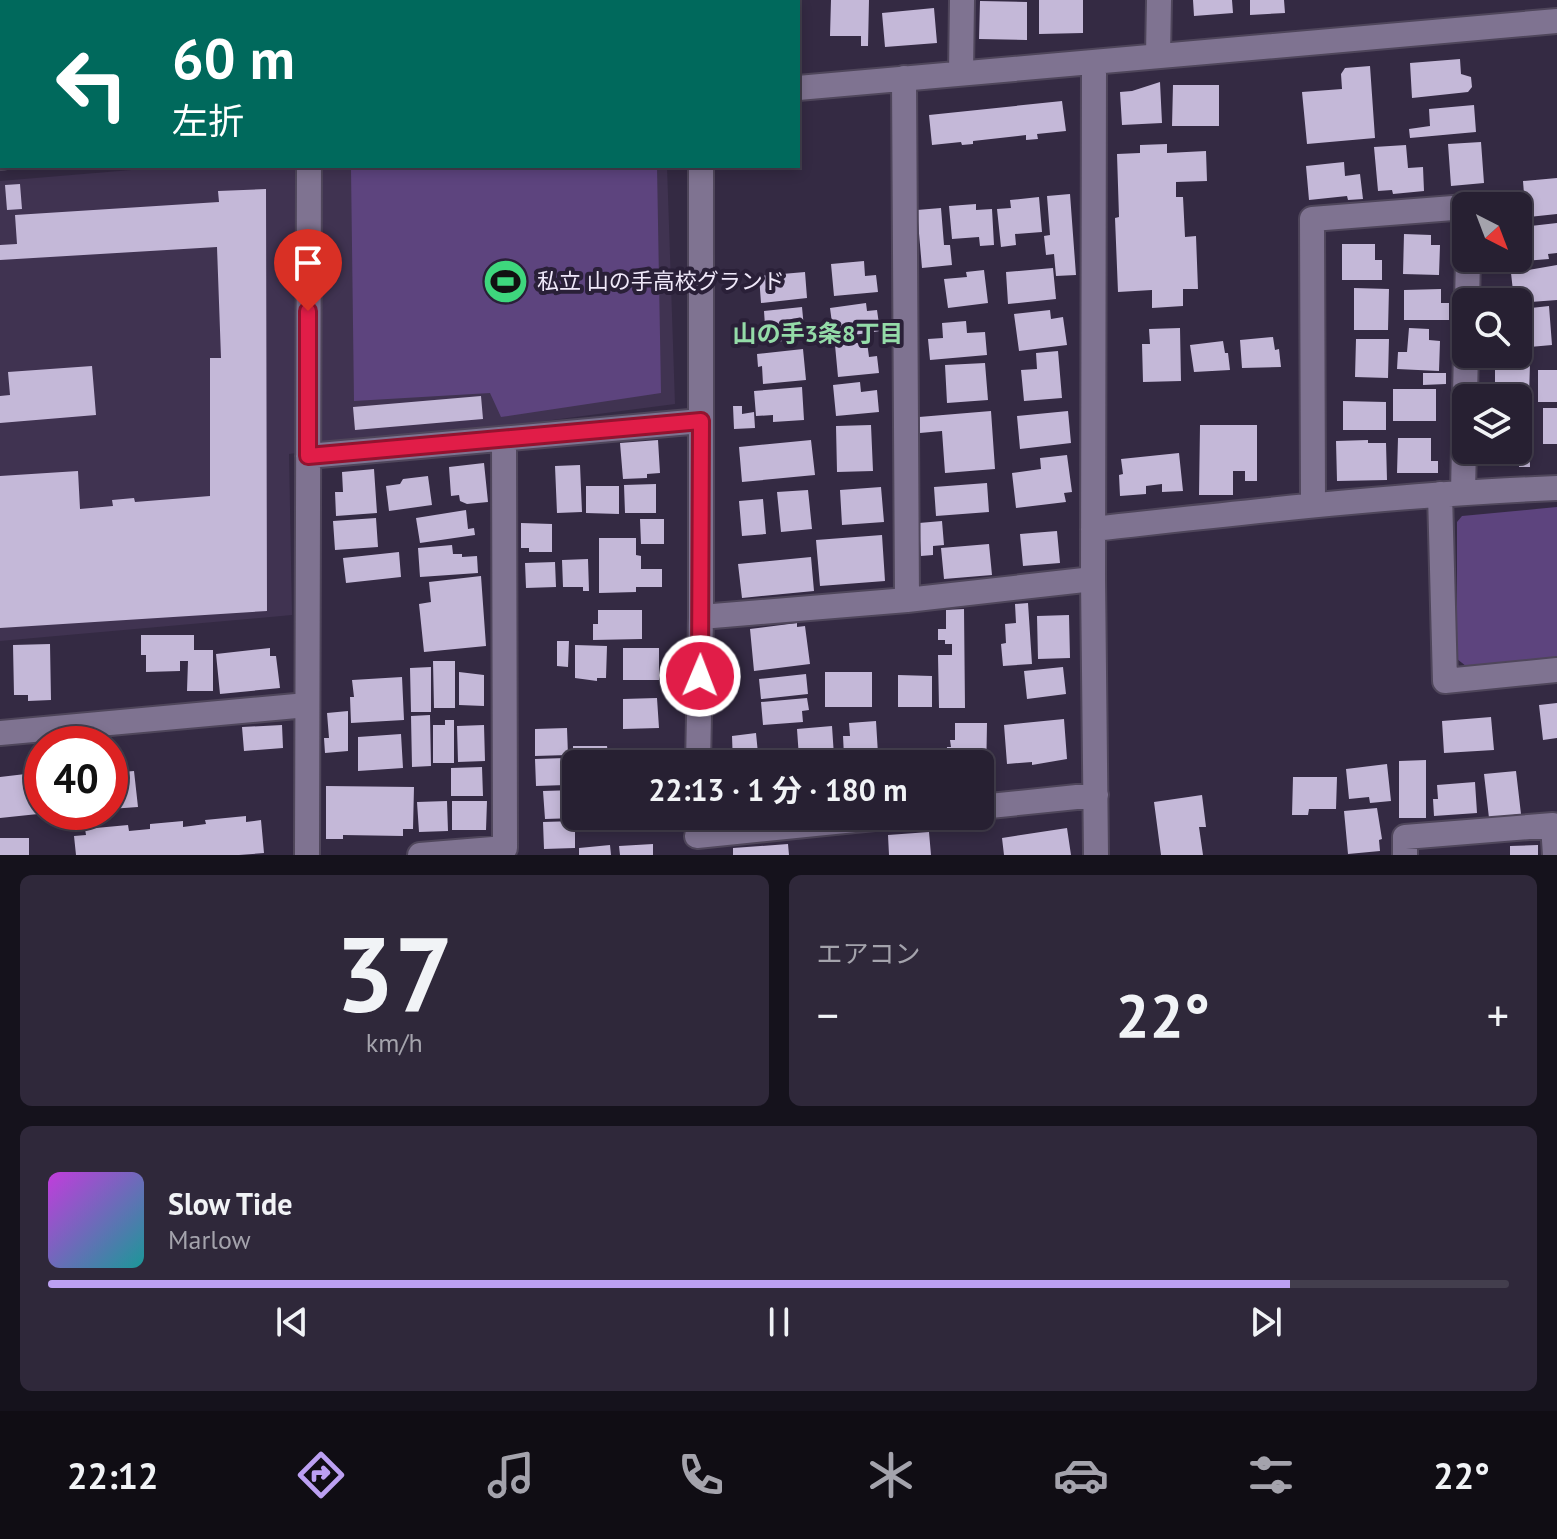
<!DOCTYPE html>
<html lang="ja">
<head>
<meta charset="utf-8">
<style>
  :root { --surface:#272032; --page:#2f283a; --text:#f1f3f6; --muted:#a4a3ac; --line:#433e4d; --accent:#bca0f2 }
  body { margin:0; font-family:"PT Sans","Noto Sans JP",sans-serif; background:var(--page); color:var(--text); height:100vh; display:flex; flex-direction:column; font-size:30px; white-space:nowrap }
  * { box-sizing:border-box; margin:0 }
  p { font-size:26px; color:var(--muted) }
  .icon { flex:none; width:44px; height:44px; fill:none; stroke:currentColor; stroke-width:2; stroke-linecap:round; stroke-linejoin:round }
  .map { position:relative; height:855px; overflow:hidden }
  .details { display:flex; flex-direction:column; gap:20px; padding:20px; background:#15121c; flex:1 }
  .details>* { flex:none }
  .top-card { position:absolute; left:0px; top:0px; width:800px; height:168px; box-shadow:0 4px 12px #0003,0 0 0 2px var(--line); background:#00695c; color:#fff; overflow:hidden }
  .needle { width:52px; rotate:138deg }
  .buttons { position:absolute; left:1452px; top:192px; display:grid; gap:16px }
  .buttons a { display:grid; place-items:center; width:80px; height:80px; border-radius:12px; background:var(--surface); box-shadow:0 4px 12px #0003,0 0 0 2px var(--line); font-size:40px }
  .speed { position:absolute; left:24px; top:726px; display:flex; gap:16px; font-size:40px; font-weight:700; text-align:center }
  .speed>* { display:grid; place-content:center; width:104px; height:104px; border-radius:50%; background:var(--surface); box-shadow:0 4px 12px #0003,0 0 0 2px var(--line); line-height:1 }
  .speed .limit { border:12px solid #d22; background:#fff; color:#111 }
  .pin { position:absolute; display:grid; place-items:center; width:68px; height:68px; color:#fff; margin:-82px -34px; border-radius:50% 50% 50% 0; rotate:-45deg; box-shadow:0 0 8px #0007 }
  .pin .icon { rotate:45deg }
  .me { position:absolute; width:88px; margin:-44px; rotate:1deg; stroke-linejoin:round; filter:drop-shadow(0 0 6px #0008) }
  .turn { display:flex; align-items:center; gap:28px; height:168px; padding:0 40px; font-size:36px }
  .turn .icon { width:104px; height:104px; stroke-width:2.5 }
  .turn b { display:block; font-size:56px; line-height:68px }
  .big { font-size:60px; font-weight:700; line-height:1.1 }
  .details .tile { flex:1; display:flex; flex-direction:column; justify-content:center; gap:12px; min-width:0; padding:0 28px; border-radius:12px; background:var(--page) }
  .details .dial { align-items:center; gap:0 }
  .dial b { font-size:104px; line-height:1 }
  .song { display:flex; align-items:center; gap:24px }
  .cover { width:96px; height:96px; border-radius:12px; background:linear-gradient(135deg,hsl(290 70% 55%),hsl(180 70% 35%)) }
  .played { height:8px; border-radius:4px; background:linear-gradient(90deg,var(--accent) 85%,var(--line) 85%) }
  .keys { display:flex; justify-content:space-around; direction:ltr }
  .heat { display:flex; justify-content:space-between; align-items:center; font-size:44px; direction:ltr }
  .details .tiles { flex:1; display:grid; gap:20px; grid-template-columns:1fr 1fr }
  .tile:last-child { grid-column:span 2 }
  .trip { position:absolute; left:562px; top:750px; width:432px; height:80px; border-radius:12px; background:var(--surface); box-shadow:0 4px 12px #0003,0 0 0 2px var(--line); font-weight:700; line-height:80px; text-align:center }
  .menu { display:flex; height:128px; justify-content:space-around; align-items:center; background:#100d14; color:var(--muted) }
  .menu .icon { width:56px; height:56px }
  .menu .selected { color:var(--accent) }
  .menu b { font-size:36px; color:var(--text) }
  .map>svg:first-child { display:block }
</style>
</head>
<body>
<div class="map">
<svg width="1557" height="855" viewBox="0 0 1557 855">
  <rect width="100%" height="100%" fill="#342a43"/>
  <path fill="#403351" d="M179,166H667L675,404L289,454L292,615L0,641V181Z"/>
  <path fill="#5d447e" d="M393,166H657L661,393L501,417L490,393L354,401L351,169Z
    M1557,507V657L1466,666L1457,659V522L1462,516Z"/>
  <path fill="#c4b8d8" d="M831,0H869L868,46H861V36H830Z
    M1039,0H1083V33L1039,34Z
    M1193,0H1232L1233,13L1194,16Z
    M1250,0H1284L1285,13L1250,15Z
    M980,1L1027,2V40L979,39Z
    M934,8L937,43L885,47L882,13Z
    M1460,59L1461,74L1471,77L1472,87L1468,92L1412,98L1410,63Z
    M1370,66L1375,138L1307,144L1302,92L1342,89L1341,74L1345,68Z
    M1160,82L1162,123L1122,125L1120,92L1132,91Z
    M1173,85H1219V126H1172Z
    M1062,101L1066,131L1037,134L1038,139L1026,140V135L973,141V144L962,145L961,142L932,145L929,115Z
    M1474,105L1476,132L1410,138L1409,129L1430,126L1429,109Z
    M1481,142L1484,183L1451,186L1448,144Z
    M1167,144V153L1206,151L1207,181L1176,182V197H1183L1185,237L1196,236L1198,289H1183V306L1152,308V290L1118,292L1115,218L1119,217L1117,154L1140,153V145Z
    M1406,145L1408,168L1423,167L1424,191L1393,194L1392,190L1378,191L1374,147Z
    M1344,162L1345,176L1360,174L1363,199L1348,200L1347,196L1309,200L1306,166Z
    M1557,178V214L1518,218V206H1504V203L1518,201V195L1524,194L1523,181Z
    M20,184L22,209L7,210L5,185Z
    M266,189L267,611L0,628V476L78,471L80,509L113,506L112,500L134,498L135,502L210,496V358H221L217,247L0,260V245L17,244L15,215L219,202L218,191Z
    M1070,194L1076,275L1056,276L1054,254L1046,255L1044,236L1050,235L1047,196Z
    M1039,197L1042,232L1015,234L1016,245L1001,247L997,209L1011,208L1010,200Z
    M976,204V210L992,209L994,245L980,246L979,237L952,239L949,206Z
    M941,208L944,245H950L952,265L922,268L917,210Z
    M1557,223V253L1548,254L1549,259L1513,262V258H1518V239L1522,238L1521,227Z
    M1404,234L1431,235V245H1440L1439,275L1403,274Z
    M1342,244H1375V260H1382V280H1342Z
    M864,261L865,276L876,275L878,292L834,296L831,264Z
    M1557,265V300L1519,303L1518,290L1513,291L1511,273Z
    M1053,268L1056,299L1008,304L1006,272Z
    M984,270L988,303L948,308L944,279L967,277L966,272Z
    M805,272L807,298L761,303L759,276Z
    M1354,288L1389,289L1388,330H1354Z
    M1441,289V303H1449V320H1404V290Z
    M866,303L867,311L877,310L880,331L834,338L830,308Z
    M1549,306L1552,345L1519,348L1518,332H1522L1521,309Z
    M802,307L805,339L762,343L761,326H765L764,311Z
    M1050,310L1051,319L1063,317L1067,345L1019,351L1014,314Z
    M966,321L967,333L985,332L987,355L930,360L928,339L943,338L942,323Z
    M1180,328L1181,381L1143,382L1142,344H1150L1149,329Z
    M1409,328L1429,329V340L1440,341L1439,371L1397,369L1398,352H1407Z
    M1273,337L1275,350L1279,349L1281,367L1242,368L1240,340Z
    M1356,339H1389L1388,378L1355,377Z
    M1223,341L1225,353H1228L1230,370L1194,372L1190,345Z
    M867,342L869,357L877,356L879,373L838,377L835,345Z
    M803,349L806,380L763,384L762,366L758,367L757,354Z
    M1058,351L1062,398L1024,401L1021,370L1037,369L1036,353Z
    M985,363L988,400L947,403L945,365Z
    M1495,363H1530L1529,397L1495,396Z
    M92,366L96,415L0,423V396L10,395L8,372Z
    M1538,370H1557V402H1538Z
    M1423,373H1446V384L1423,385Z
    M860,382L861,392L877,390L879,412L836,416L833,385Z
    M802,387L804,420L773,422V415L756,416L754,391Z
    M1393,389H1436V421H1393Z
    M481,396L483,419L355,430L353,407Z
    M1343,401L1386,402V430H1343Z
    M733,406H742V414L754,412L755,428L734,429Z
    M1543,408H1557V444H1543Z
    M991,411L995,469L945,473L942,431L920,433L919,417Z
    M1068,411L1071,443L1020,449L1017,416Z
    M1518,415H1529L1530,467H1519V462L1483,464V450H1518Z
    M871,425L873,471L837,472L836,426Z
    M1200,425H1257V481H1245V471H1233V495H1199Z
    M1398,438H1431V461H1438V473H1397Z
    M658,440L660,473L647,474V478L623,479L620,443Z
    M811,440L815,475L742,482L739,447Z
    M1368,440V443H1386L1387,480L1337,481L1336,441Z
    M1179,453L1183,491L1162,492V484L1146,486V494L1120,496L1119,475L1123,474L1121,459Z
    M1067,455L1072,492L1064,493L1066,502L1016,508L1012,473L1041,469L1040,458Z
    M484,463L488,502L467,504L460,501L459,495L451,496L449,467Z
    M580,465L582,512L557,513L555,466Z
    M374,469L377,513L336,516L335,492H343L342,472Z
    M428,476L432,505L389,511L386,486L400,484L403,479Z
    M987,483L989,512L936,516L934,487Z
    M656,484V513H625L624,485Z
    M586,486H619V514L586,513Z
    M881,487L884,522L842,525L840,490Z
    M808,490L812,529L781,532L777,492Z
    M763,499L766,534L742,536L739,501Z
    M466,510L468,529L474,528L475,535L420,543L416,518Z
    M376,518L378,547L335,550L333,521Z
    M640,519H664V544H641Z
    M942,521L944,545L933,546V555L921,556L919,523Z
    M521,523L552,524V552H529V548H521Z
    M1057,531L1060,563L1023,566L1020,534Z
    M882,535L885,581L820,586L816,540Z
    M599,538H636V555L641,556V569H662V587H636V592L599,593Z
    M989,544L992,575L944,579L941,548Z
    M452,545L453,554H462V557L477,556L478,573L420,577L418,548Z
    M399,552L401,577L346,583L343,558Z
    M811,557L814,591L742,598L738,564Z
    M588,559L589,591H583V587H563L562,560Z
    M555,562L556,587L526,588L525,563Z
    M481,576L486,646L424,652L419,604L431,602L429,582Z
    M1028,603L1032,664L1003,666L1001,644L1006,643L1005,624L1016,623L1015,604Z
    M964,609L965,708H939L938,655H952V644H945V640H938V629H946V610Z
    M598,610H642V639L593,640V624H598Z
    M1069,615L1070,658L1038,659L1037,616Z
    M797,623V627L805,626L810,664L754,671L750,629Z
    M141,635H194V650H213V691H187L188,661H180V671L146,672V655H141Z
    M557,641H569L568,667L557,666Z
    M50,644L51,700L28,701V695H14L13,645Z
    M575,645L607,646L606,678H597V681L575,678Z
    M270,648V656H276L280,688L220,694L216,654Z
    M623,648H659V680H623Z
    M433,661H455V708H434Z
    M431,667V712H411L410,668Z
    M1063,667L1066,694L1027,699L1024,671Z
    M459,672L484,675V706L459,705Z
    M825,672H872V707H825Z
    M806,674L808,694L761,699L759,679Z
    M898,675L932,676V707H898Z
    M402,677L404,720L351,723L350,697H354L352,680Z
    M657,698L659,728L623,729V699Z
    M807,698L809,710L802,711L803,722L763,725L761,702Z
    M1557,703V738L1543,740L1539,705Z
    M348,711V751L325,753L324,738H329L327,713Z
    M430,715L431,766L412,767L411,716Z
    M1491,717L1494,750L1444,753L1442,721Z
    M1064,719L1067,759L1032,765V762L1007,764L1004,725Z
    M445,720H454V763H433V725H445Z
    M876,721L878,754L844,756L843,736H850L849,723Z
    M955,723H987L986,780H980V764H955V761H946L947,747H951L950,740H955Z
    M282,725L283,748L244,751L242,727Z
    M484,725L485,761L458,762L457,726Z
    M832,726L834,756L799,758L797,729Z
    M567,728L568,755L535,756V729Z
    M756,733L759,764H733L732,736Z
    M401,734L403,768L358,771V737Z
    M573,746H607L609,764H576V774H573Z
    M657,748L660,764H616V749Z
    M565,758L566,785L536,786L535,759Z
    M1426,760V818H1399V761Z
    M1387,764L1391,801L1370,803L1369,797L1349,799L1346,769Z
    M482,767L483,796H451V768Z
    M134,771L138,807L110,809V773Z
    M1516,771L1521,814L1489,818L1484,774Z
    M34,773L38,814L0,818V777Z
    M1293,777H1337L1336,809H1309L1308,815H1292Z
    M1475,782L1477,813L1434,816L1433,799H1438L1437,785Z
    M326,786L414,787L413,829H403V836L343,835V839H326Z
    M575,790L576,818L545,819L543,791Z
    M1202,795L1206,827H1199L1203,855H1161L1154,802Z
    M447,801L448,831L419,832L417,802Z
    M452,801H487L486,830H452Z
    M1377,808L1382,839L1379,840L1380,851L1348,854L1344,811Z
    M246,816V822L261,820L264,853L239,855H76L74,836L86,835L85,829L128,825L129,831L150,829V824L183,821V827L206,824L205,820Z
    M583,816H616L617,821L584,824Z
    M575,821V848L544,849L543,822Z
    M1067,828L1071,855H1004L1002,838Z
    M929,832L931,855H889L888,835Z
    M0,838H29V855H0Z
    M653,844V855H620L619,846Z
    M788,844L789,855H733V848Z
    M610,845L611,855H579V848Z
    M1538,845V855H1510V846Z"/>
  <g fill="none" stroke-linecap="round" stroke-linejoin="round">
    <defs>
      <path id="minor" d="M310,2V0
        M702,2V0
        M1158,55L1159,0
        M1094,62L1093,579L1096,855
        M961,73L962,0
        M904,78L907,600
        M798,88L1557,21
        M0,157H2
        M1467,302L1468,258
        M308,456L701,421
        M1463,492L1466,349
        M1440,494L1445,681L1557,670
        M1313,504L1312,219L1466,207
        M1093,529C1248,512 1402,494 1557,488
        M701,617L907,600L1093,579
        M0,733L307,705
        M698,764L701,617V166
        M980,807L1096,795
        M697,836L894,816
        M307,855L309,166
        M420,855L505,848L504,439
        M1405,855V837L1553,825L1555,855"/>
    </defs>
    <use href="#minor" stroke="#4f465b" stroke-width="28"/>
    <use href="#minor" stroke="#7f7391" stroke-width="24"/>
  </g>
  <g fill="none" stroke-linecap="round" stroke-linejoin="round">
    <defs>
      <path id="route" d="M308,311V456L701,421L700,676"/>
    </defs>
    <use href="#route" stroke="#92132f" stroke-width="20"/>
    <use href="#route" stroke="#e11d48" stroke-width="14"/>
  </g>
  <defs>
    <symbol id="stadium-disc" viewBox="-11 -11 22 22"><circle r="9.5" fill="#3ed77d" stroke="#2a2038"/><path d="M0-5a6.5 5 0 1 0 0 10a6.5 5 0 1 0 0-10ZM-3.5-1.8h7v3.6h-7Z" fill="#111"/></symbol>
  </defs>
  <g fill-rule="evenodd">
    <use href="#stadium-disc" x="480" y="256" width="51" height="51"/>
  </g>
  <g text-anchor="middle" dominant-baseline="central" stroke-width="8" stroke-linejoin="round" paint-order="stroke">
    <g font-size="22" fill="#f0e9fa" stroke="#2a2038" text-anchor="start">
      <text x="537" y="281">私立 山の手高校グランド</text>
    </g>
    <g font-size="24" font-weight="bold" fill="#94dba8" stroke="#2a2038">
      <text x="818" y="333">山の手3条8丁目</text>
    </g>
  </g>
</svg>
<div class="buttons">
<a><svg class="needle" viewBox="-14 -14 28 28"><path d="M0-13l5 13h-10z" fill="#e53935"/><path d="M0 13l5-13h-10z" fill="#a4a3ac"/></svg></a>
<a><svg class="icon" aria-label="search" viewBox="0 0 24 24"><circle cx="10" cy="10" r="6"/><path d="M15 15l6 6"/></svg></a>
<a><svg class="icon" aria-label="layers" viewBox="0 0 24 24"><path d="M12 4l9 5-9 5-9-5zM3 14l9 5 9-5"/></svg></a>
</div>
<div class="speed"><div class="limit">40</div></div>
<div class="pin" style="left:308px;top:311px;background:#d93025"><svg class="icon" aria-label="arrive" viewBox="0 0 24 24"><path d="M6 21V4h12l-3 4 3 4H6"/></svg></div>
<svg class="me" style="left:700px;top:676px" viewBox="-20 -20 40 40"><circle r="17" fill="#e11d48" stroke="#fff" stroke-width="3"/><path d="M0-11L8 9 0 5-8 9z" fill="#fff"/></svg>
<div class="trip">22:13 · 1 分 · 180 m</div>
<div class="top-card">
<div class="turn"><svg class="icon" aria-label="left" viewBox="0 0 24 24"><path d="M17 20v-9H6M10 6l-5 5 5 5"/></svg><div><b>60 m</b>左折</div></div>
</div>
</div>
<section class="details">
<div class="tiles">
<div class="tile dial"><b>37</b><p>km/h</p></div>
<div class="tile"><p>エアコン</p>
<div class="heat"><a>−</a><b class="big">22°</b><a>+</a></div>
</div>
<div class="tile">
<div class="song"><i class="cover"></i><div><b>Slow Tide</b><p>Marlow</p></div></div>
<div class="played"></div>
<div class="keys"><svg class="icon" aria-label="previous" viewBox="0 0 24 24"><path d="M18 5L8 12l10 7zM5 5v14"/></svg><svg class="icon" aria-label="pause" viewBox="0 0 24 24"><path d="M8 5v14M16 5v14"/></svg><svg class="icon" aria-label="next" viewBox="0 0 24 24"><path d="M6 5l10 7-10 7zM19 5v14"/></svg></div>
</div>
</div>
</section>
<nav class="menu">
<b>22:12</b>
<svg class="icon selected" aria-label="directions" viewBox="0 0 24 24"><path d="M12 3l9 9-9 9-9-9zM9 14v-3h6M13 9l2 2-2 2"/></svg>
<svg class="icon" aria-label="music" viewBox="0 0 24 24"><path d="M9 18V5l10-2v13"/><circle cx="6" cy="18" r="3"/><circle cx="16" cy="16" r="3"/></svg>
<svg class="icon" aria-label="phone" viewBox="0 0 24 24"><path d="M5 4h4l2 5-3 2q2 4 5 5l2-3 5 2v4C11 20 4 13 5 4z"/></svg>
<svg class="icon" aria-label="climate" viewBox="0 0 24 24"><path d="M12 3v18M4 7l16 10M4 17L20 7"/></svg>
<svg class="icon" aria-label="car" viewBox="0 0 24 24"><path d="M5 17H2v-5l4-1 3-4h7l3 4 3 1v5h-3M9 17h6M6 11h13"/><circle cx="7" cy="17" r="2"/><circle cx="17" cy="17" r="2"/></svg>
<svg class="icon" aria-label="filters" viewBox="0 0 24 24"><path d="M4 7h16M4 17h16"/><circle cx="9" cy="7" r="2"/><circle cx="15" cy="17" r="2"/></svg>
<b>22°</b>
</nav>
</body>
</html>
